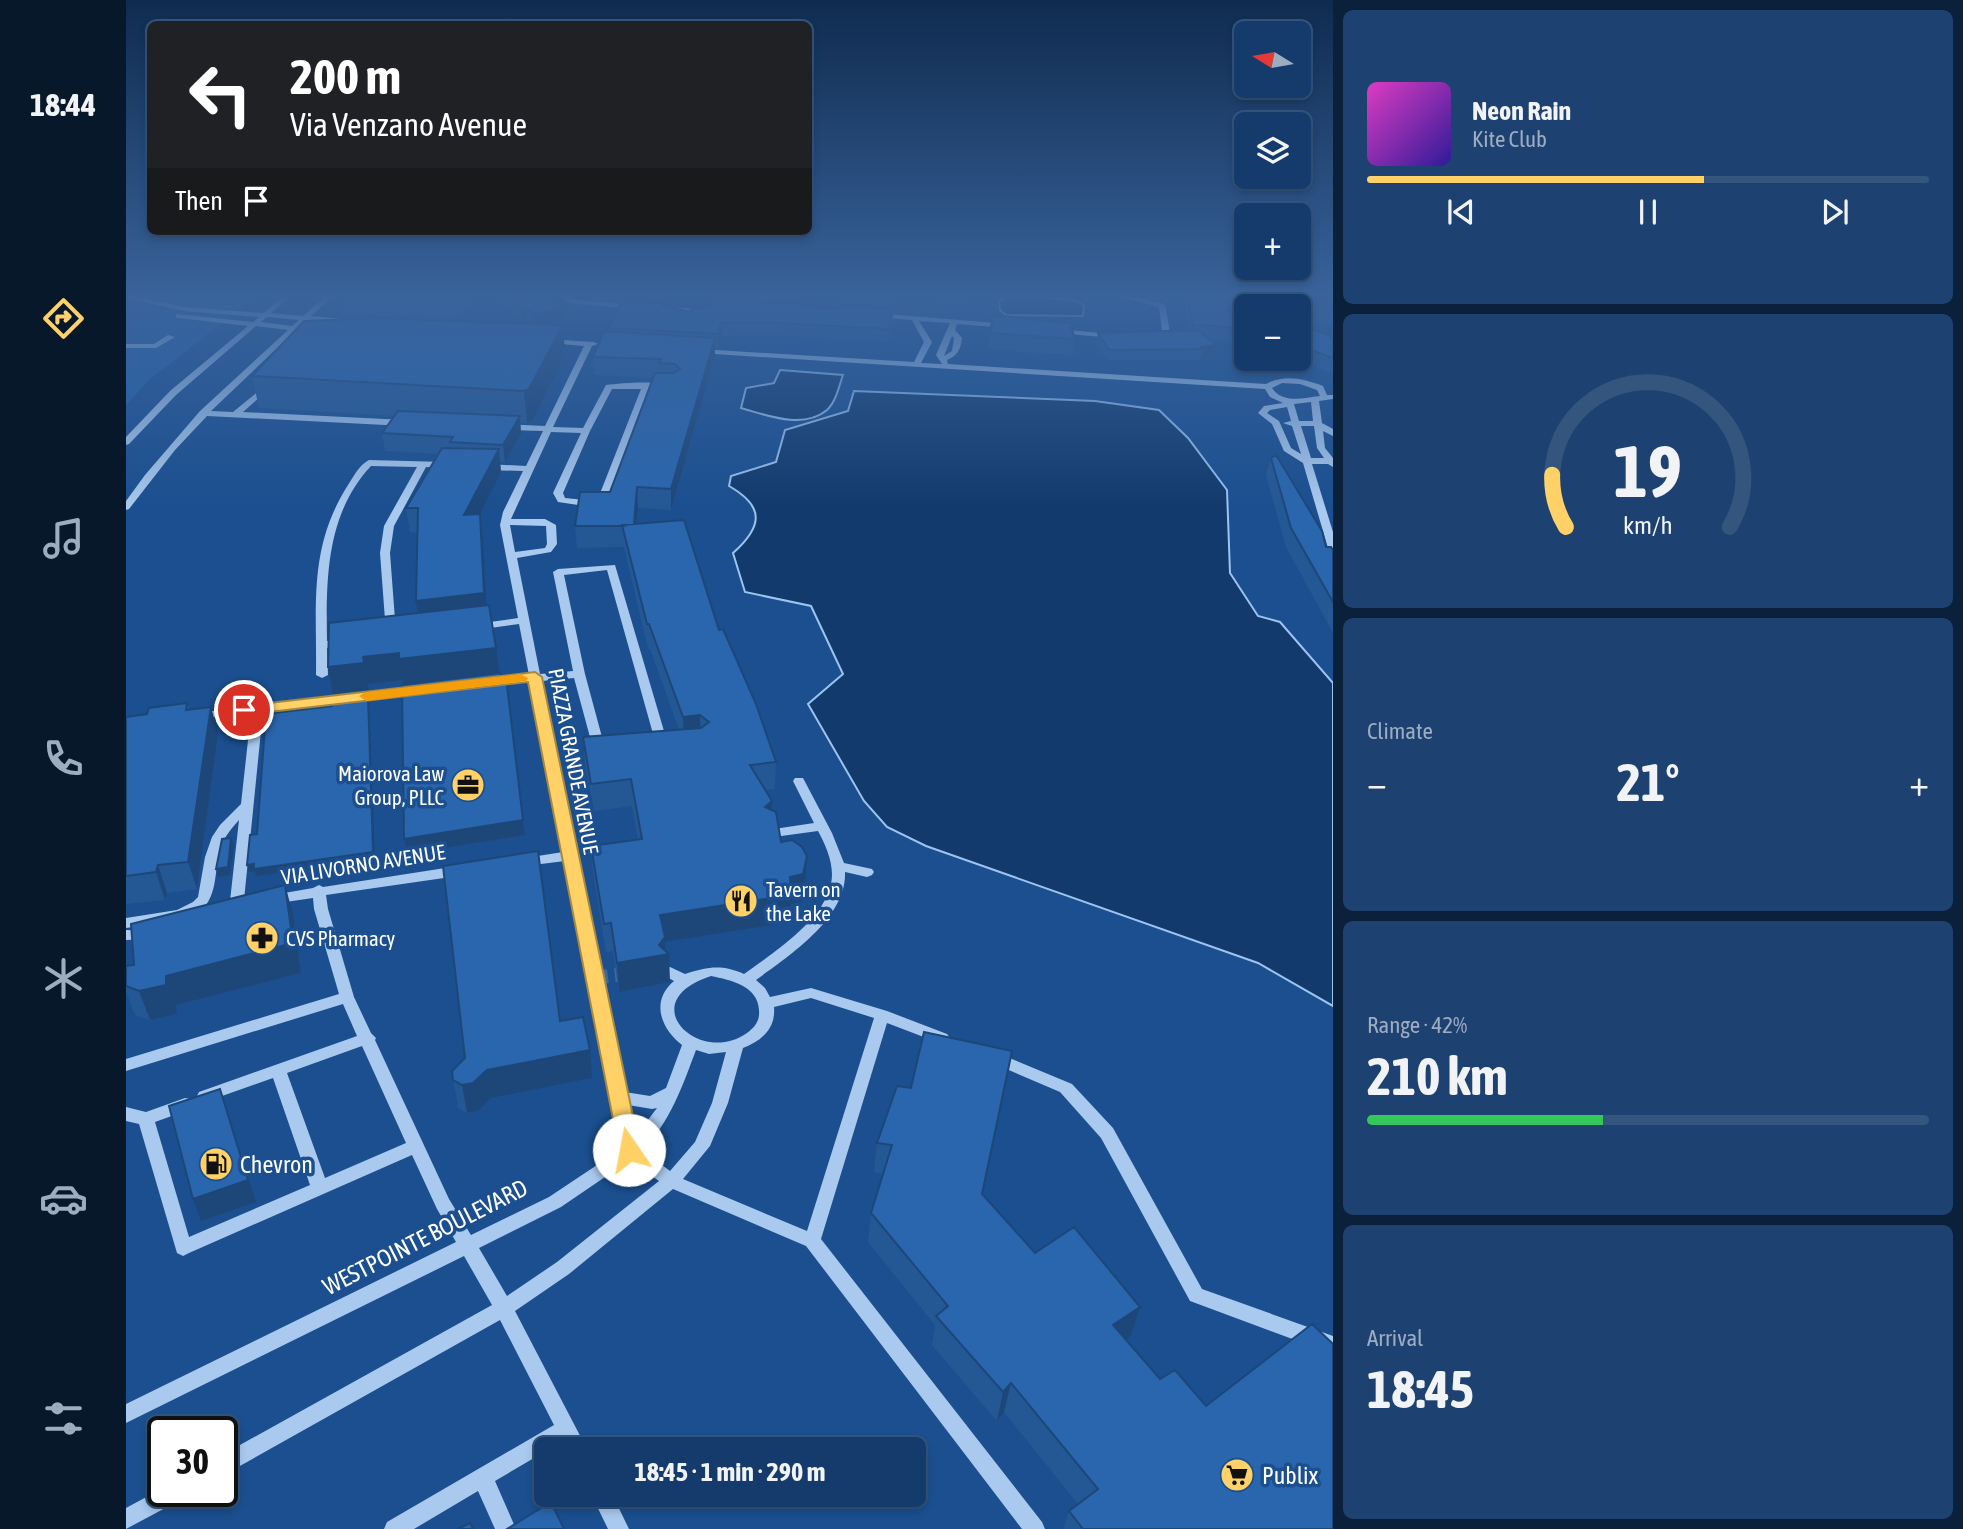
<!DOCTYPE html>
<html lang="en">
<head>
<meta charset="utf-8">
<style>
  :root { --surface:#143b6b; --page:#1d4271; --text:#f1f3f6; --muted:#9dadc1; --line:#33557e; --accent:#ffd166 }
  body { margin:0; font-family:"Asap Condensed",sans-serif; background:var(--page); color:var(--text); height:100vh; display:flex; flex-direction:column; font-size:26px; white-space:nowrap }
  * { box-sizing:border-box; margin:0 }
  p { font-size:23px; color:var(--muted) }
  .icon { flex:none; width:38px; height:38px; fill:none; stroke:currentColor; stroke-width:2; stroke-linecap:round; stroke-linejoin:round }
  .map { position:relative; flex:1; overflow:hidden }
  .details { display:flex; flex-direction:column; gap:10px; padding:10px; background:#0b203b; width:630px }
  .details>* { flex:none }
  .top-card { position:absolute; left:21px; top:21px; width:665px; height:214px; border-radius:10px; box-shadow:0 4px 10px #0003,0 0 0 2px var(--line); background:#202124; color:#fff; overflow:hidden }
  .needle { width:46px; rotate:281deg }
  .tools { position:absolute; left:1108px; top:21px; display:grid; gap:14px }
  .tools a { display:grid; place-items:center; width:77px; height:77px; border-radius:10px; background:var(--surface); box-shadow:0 4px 10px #0003,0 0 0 2px var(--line); font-size:35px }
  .speed { position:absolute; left:21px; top:1416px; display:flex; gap:14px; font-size:35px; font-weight:700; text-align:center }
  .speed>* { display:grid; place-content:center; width:91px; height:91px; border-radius:50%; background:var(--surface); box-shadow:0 4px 10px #0003,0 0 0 2px var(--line); line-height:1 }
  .speed .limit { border:4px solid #111; border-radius:10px; background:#fff; color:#111 }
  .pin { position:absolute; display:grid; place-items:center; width:60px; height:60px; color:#fff; margin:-30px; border:4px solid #fff; border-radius:50%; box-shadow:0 2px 7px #0007 }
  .me { position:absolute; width:77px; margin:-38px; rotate:348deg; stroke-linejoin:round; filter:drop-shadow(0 0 5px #0008) }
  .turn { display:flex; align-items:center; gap:24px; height:147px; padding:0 28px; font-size:32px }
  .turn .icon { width:91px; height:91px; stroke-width:2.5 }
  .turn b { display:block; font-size:49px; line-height:60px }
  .then { display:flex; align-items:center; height:66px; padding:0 28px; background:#0003; gap:14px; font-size:26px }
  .big { font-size:52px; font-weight:700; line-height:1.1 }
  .details .widget { flex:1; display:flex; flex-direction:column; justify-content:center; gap:10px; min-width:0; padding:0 24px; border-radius:10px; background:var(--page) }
  .details .dial { align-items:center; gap:0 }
  .dial svg { height:182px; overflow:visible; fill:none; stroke:var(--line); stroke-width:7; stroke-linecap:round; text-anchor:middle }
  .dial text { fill:var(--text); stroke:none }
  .song { display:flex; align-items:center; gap:21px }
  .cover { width:84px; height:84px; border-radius:10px; background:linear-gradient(135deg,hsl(310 70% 55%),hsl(250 70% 35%)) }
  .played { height:7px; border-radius:4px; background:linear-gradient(90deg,var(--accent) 60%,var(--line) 60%) }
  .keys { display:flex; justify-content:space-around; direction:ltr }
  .heat { display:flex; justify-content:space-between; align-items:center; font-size:38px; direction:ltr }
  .charge { height:10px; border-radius:5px; background:linear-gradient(90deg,#34c759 42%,var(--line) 0) }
  .trip { position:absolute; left:408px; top:1437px; width:392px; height:70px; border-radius:10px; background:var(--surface); box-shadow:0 4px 10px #0003,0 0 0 2px var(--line); font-weight:700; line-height:70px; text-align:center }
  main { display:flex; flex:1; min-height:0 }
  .tabs { display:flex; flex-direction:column; width:126px; justify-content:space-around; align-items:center; background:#08182b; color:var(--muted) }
  .tabs .icon { width:49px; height:49px }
  .tabs .on { color:var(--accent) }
  .tabs b { font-size:32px; color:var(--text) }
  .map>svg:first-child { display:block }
</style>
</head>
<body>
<main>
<nav class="tabs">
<b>18:44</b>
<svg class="icon on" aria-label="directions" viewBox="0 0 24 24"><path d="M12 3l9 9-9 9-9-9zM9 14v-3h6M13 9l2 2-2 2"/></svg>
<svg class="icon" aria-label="music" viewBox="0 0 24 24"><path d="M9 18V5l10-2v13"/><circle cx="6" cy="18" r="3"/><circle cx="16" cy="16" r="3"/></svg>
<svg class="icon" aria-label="phone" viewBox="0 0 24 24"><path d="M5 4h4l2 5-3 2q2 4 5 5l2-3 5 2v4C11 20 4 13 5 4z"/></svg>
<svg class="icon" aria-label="climate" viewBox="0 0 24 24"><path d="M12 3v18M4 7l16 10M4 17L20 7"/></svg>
<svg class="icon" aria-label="car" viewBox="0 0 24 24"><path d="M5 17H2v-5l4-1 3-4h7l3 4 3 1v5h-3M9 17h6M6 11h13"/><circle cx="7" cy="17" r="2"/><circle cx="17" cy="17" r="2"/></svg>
<svg class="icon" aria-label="filters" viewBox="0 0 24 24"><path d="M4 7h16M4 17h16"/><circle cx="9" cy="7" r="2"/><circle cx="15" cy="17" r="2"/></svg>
</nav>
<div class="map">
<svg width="1207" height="1529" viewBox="0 0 1207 1529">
  <rect width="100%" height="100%" fill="#1b4f8f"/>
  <path fill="#2461a8" d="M0,294H133L23,380L0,405Z
    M229,294H353L327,321L208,312Z"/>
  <path fill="#123a6d" stroke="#9cc4f0" stroke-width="2" d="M886,294L950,301L958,305L957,316L880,315L874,310L873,301Z
    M654,370L717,375C713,386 710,402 701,410C677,430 640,415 615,408L620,388L648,383Z
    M728,391L969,401L1033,410L1062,438L1101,490L1104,573L1132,616L1154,622L1207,683V1006L1132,963L800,846L761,827L738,801L682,704L717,674L685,606L619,592L607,553C636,527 640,507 603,486L605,476L650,462L659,430L722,411Z"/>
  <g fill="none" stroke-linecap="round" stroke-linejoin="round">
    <path stroke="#3d69a0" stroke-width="14" stroke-dasharray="14 7" stroke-linecap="butt" d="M468,978L506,973"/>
    <path fill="#a9c9ee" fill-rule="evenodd" d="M0,294L58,307L137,313L160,294H167L145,313L177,316L202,294H209L185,316L217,319H220V323L181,320L174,327L188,328V332L169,331L85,411L107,412L140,385H143V389L117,412L279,420L283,423L279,426L81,416L49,450L3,509L0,510V501L19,475L74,411L162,330L130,326L50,395L3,444L0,445V437L44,391L122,326L53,318H50V314L127,322L133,317L58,311L0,298ZM141,317L173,320L166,326L135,322Z
      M431,294H439L446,299L509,305L513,307L509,309L444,303Z
      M985,294H995L1039,304L1044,333L1026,337L1022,335L1036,331L1033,307L986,295Z
      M538,307L582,309L586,311L582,313L541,311H538Z
      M748,313L882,324L886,326L882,328L831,324L829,330L836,338C835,349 831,356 821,360L822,364L1140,384C1159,374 1178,379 1197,386L1201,395H1207V399L1193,401L1196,423L1207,429V436L1197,431L1199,448L1207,458V467L1202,464H1186L1207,532V551L1202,548L1177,463L1158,451L1146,424L1132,413L1138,406L1157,403L1144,397L1139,389L573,353L569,351L573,349L788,362L798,342L786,320L751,317H748ZM793,321L824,323L810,355L816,364L795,363L806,342ZM826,336L828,338L826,351L818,356ZM1156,383L1174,384L1191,390L1194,396C1177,398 1157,404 1146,388ZM1185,402L1187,421H1173L1168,404ZM1161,407L1165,421L1157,423L1166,426L1175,454L1165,448L1153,421L1141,413L1144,410ZM1175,426H1188L1191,448L1198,458H1185Z
      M929,329L987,334L991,336L987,338L932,333L928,331Z
      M42,335L49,337L30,348H0V344H28Z
      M420,339L468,342L472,344L466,346L427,427L457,428L480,385C496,383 532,380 545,386L541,388L524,389L480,500L459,506L432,502L427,493L455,433L425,432L385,519H419L430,525L431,544L425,552L391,558L414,674L447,671L427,572L432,569L489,565L543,748L537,752L531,748L481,570L438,575L459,674L480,752L478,755L474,756L468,752L448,678L416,681L499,1092L524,1096L540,1088L556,1045C535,1029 524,1001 548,981L539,976L537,972L539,968L544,967L559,974C582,967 595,964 618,974C647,953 697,921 705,884C709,865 700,846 692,831L648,837L641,833L648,829L688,823L667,781L669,778H677L706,833L718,863L746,869L748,872L746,875L741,877L719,872C721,918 663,956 630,980L639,988L644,997L685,988L761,1011L821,1034L824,1038L821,1042L816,1044L761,1023L695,1239L916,1522L919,1529H896L680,1246L547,1189L443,1274L389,1311L461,1449H440L437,1441L424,1449H420V1451L369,1481L390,1529H369L352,1491L288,1529H258L261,1522L428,1425L374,1320L96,1476V1455L366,1305L338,1256L0,1423V1404L330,1242L311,1209L286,1155L63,1253L57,1256L51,1253L13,1124L0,1121V1107L20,1112L59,1098L65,1099L67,1104L65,1109L29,1122L63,1237L184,1185L147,1078L79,1102L73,1100L71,1096L73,1092L231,1036L217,1004L0,1071V1059L213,994L188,909L187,898L146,904L141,902L139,899L141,896L187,888L193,885L197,887L332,866L337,868L339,871L337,874L332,876L200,895L202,909L228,997L245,1033L250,1038L249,1040L323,1199L345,1235L423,1197L495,1149L439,861L399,866L394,865L392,862L394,859L399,858L437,852L404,682L365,685L359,682L365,679L403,675L393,624L350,630L345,627L350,624L392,618L374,525L377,512L397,471L359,470L355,467L359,464L400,466L417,431L378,430L374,427L378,424L419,426L458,346L423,343L419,341ZM486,389H515L473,496L459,500L439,498L437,493L464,431ZM384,525L420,526L421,544L419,548L389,552ZM585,976C605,980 632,986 633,1010C634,1021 629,1027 621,1033C574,1067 505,1002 585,976ZM685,998L748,1018L681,1231L557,1179L584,1146L602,1103L617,1048C635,1041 650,1029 648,1007ZM236,1046L280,1143L199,1178L161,1073ZM570,1050L583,1054L600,1052L586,1103L569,1142L544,1171L516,1150C544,1123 556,1087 570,1050ZM502,1105L526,1109L531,1108L509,1137ZM504,1160L533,1181L431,1262L381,1296L353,1248L435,1207Z
      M243,460L320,462L324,465L320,468L300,467L268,526L264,553L270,633L269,635L265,636L260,633L254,553L258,526L291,467L245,466C200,514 200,579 201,641L217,640L222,643L217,646L201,648L202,675L196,678L190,675C191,604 182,548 222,485C228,476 233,465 243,460Z
      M292,687L296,688L298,690L296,692L137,711L117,910L115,913H105L103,910L113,820C106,828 99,836 95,846C87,870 94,901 69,914C48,924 23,924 0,928V918L51,910L67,902L72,897L79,857L86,837L94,825L115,804L125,713L73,719L67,715L69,713Z
      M0,930L27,931L29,935L27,939L0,940Z
      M869,1052L946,1084L987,1128L1076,1289L1207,1336V1354L1064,1301L975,1138L934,1092L864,1062L861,1058L864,1054Z
      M37,1488V1491H61L58,1498L0,1529V1508Z
      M465,1494H486L503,1529H482Z"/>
  </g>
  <path fill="#245895" d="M364,294H419L438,308L439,318L410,324L437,325L439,356L406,421L401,423H394L395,434L379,462H374L375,473L354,514L357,538L360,605L373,673L399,835L281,854L278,839L277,680L242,684L243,690L207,694L292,613V533L284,532L280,508L313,454L259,451L256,433L269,416L133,408L126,376L409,324L401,318L395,320Z
    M584,294H674L673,303L675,307L713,309L717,305V294H770L763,342L650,335L595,336L592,347H589V356L545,510L512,508L510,524L593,630L650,762L649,789L639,790L655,842L679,884L676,902L665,904L664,922L539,942L544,982L493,992L487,951L480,952L467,873L465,846L512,840L506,806L468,811L459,764L457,737L553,730L524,649H522L498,547L451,548L449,526L484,492L527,378L468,375L467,357L483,332V328L536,306L565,312L577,308L584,306Z
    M802,294H850L844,303H813Z
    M1020,294H1046L1038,298Z
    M1056,294H1179L1183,308L1179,323H1172V306H1129L1127,297L1120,306V343L1084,340L1088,356L1075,357L1074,360H981L970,344L972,333L1063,330Z
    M1207,302V324L1184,322L1188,308Z
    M867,315L949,339L947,356L862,349Z
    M1172,324L1207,343V374L1169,359H1172Z
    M1145,458L1200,547L1207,550V633L1160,547L1140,475Z
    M61,703L63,709L92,733L71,889L41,893L39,900L0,904V717L21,714Z
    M167,914L175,973L50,1005L51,1014L24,1020L9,1015L0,992V966L8,965Z
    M434,1021L466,1078L365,1098L352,1111L341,1113L332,1108L326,1071Z
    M886,1051L856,1195L909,1253L1014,1307L1005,1336L999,1339L1034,1379L1080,1406L1207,1529H937L943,1511L952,1504L878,1412L871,1421L806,1345L809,1325L742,1242L745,1213L757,1174L748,1172L751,1143L785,1088Z"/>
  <path fill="#1d4779" d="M847,294H850L844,303V298Z
    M1039,294H1046L1038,298Z
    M400,308L401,318L395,320L394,309Z
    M438,308L439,318L409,324L408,314Z
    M595,323V336L592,347V334Z
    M437,325L439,356L406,421L401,423L398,391Z
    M589,338V356L545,510V489Z
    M1090,345L1088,356L1075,357L1077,349L1075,347Z
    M394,416L395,434L379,462L377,445Z
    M373,449L375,473L354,514L357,538L361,619L294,627L290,601L338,515Z
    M511,487L512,508L508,547L507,526Z
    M370,648L374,675L278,686L277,680L242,684L243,690L207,694L202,667L237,657L273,653Z
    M242,695L243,702L249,859L130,876L129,871L123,872L121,865L128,864Z
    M85,707L92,733L71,889L62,862Z
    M574,715L575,741L558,744L557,717Z
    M646,801L645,828L639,807Z
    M397,820L399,835L281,854L278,839Z
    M105,838L108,845L104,875L92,877L90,869Z
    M681,856L679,884L676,902L665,904L664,922L539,942L540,954H543L544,982L493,992L491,963L534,915L664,877Z
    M32,865L41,893L39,900L30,872Z
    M159,885L167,914L175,973L50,1005L51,1014L24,1020L13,991L40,976Z
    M464,1050L466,1078L365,1098L352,1111L341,1113L336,1085L361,1070Z
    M886,1051L881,1080L850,1223L856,1194Z
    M94,1089L130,1202L75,1221L67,1199Z
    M1014,1307L1005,1336L978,1353L987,1325Z
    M885,1383L878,1412L871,1421L877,1392Z"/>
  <path fill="#2a66ad" stroke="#1d4779" stroke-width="2" d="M375,294H419L438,308L408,314L400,308L394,309Z
    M727,294H768V297Z
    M808,294H847L844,298H814Z
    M1061,294H1128L1126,305L1128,306H1120V328L1067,325Z
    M1133,294H1179L1183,308L1136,304Z
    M495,302L535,303L536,306L565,312V308H577L584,306V302L675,303V307L713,309L714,305L766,309L763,329L650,323H595L592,334L483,328Z
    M1207,302V309L1188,308Z
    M867,315L944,323L949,339L864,333Z
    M251,318L437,325L403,389L398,391L126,376L178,321Z
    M1172,324L1205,336L1207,343V358L1172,345Z
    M1072,330L1090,345L1075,347L1077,349L983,350L972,333Z
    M478,331L589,338L545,489L511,487L508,524L497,526H449L454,492H484L529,373H548L554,369L549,364L533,363L535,359L467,357Z
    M272,411L394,416L377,445L324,442L327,437L256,433Z
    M316,448L373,449L338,515L354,514L358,593L290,601L292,508H280Z
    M1150,455L1196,531L1200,547H1205L1207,550V602L1165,528L1145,458Z
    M558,520L593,630L597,629L630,704L650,762L624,765L646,801L639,807L650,812L655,842L666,840L676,847L681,856L677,874L664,877L665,895L534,915L539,937L533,945L543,954L491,963L485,923L478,924L465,846L516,839L505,779L465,784L457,737L575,728L583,722L574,715L557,717L523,624H521L496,525Z
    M363,605L370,648L273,659V653L237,657L238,663L202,667L203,623Z
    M374,673L375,678L380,677L397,820L278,839L276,685Z
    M242,695L247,852L128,869V864L121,865L124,835L131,834L140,714L206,706V700Z
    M61,703L60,710L85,707L62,862L32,865L30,872L0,876V717L21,714L23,708Z
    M105,838L102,867L90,869L96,839Z
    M412,851L434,1021L457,1017L464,1050L361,1070L347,1083L336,1085L327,1080L326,1071L339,1058L317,866Z
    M159,885L167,943L40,976V985L13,991L0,986V966L8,965L5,924Z
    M798,1032L886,1051L856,1194L909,1253L948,1227L1014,1307L987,1325L1034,1379L1049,1370L1080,1406L1186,1324L1207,1344V1529H957L943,1511L972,1489L885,1383L877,1392L810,1316L822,1306L745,1213L766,1145L751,1143L771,1086L785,1088Z
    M94,1089L122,1180L67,1199L43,1106Z
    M425,1502L438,1529H381Z
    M344,1523L347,1529H332Z"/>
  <linearGradient id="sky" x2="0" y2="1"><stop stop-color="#0f2b4f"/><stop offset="0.58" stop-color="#39639b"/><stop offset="1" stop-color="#39639b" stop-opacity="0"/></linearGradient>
  <rect width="1207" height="508" fill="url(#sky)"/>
  <path fill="#ffd166" stroke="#a68842" stroke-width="2" d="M409,672L416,677L514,1150L511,1156L503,1158L496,1156L493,1150L402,682L118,715L111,710L118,706Z"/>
  <path fill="#f59e0b" d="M394,674L402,678L400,681L240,701L233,696L240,692Z"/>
  <defs>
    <symbol id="office-disc" viewBox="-11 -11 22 22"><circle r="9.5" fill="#ffd166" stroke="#1b4f8f"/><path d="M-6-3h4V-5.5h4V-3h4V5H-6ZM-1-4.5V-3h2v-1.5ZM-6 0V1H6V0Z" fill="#111"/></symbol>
    <symbol id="restaurant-disc" viewBox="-11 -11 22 22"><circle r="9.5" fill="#ffd166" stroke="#1b4f8f"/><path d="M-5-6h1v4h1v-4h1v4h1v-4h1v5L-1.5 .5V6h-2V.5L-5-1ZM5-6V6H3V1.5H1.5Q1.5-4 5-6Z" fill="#111"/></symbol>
    <symbol id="pharmacy-disc" viewBox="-11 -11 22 22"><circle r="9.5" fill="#ffd166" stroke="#1b4f8f"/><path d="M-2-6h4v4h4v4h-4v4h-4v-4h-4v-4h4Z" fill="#111"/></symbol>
    <symbol id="fuel-disc" viewBox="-11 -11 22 22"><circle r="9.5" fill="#ffd166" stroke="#1b4f8f"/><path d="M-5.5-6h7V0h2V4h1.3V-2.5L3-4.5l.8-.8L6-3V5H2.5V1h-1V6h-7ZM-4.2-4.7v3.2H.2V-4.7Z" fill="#111"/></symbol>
    <symbol id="supermarket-disc" viewBox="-11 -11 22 22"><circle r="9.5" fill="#ffd166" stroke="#1b4f8f"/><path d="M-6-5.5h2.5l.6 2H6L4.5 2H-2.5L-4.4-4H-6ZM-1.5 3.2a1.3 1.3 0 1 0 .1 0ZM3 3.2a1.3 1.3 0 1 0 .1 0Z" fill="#111"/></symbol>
  </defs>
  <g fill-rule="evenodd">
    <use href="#office-disc" x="323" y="766" width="38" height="38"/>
    <use href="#restaurant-disc" x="596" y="882" width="38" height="38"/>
    <use href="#pharmacy-disc" x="117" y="919" width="38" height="38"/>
    <use href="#fuel-disc" x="71" y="1145" width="38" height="38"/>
    <use href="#supermarket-disc" x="1092" y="1456" width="38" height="38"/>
  </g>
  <g text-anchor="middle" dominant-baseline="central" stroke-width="7" stroke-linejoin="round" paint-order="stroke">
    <g font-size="21" fill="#fff" stroke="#1b4f8f">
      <text transform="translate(448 761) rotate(79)">PIAZZA GRANDE AVENUE</text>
      <text transform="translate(237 864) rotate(-9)">VIA LIVORNO AVENUE</text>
    </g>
    <g font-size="21" fill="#fff" stroke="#1b4f8f" text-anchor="start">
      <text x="318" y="773" text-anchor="end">Maiorova Law<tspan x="318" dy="24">Group, PLLC</tspan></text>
      <text x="640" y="889">Tavern on<tspan x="640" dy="24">the Lake</tspan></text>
      <text x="160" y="938">CVS Pharmacy</text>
    </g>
    <g font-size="24" fill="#fff" stroke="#1b4f8f" text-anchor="start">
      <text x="114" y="1164">Chevron</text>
      <text x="1136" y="1475">Publix</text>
    </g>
    <g font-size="24" fill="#fff" stroke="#1b4f8f">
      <text transform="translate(299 1237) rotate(-27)">WESTPOINTE BOULEVARD</text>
    </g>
  </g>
</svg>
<div class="tools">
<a><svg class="needle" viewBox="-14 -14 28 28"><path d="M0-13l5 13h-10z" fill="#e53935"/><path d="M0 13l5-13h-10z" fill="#9dadc1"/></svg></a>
<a><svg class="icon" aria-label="layers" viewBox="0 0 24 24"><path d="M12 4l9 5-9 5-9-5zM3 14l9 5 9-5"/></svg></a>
<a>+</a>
<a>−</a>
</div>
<div class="speed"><div class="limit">30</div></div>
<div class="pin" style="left:118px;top:710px;background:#d93025"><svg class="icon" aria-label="arrive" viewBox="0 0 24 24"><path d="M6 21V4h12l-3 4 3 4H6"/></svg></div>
<svg class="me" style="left:503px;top:1150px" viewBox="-20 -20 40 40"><circle r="19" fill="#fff"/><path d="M0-13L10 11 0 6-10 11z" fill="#ffd166"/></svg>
<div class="trip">18:45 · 1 min · 290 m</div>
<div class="top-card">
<div class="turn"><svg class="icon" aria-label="left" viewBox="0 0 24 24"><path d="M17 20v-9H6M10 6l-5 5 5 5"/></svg><div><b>200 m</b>Via Venzano Avenue</div></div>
<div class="then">Then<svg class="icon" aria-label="arrive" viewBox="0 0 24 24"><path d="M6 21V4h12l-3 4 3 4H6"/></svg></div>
</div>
</div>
<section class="details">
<div class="widget">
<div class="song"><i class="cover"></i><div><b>Neon Rain</b><p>Kite Club</p></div></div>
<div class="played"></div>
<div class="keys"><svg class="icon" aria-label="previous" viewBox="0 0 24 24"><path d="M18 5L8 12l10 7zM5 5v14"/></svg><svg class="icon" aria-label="pause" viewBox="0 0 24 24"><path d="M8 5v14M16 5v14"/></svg><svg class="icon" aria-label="next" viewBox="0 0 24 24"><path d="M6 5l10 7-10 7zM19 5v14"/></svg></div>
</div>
<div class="widget dial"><svg viewBox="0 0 100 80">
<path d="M14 69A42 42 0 1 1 86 69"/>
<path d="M14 69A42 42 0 0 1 8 46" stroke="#ffd166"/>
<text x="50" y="56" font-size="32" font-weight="700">19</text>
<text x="50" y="72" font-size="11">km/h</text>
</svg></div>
<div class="widget"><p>Climate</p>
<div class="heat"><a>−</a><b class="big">21°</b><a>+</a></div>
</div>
<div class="widget"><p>Range · 42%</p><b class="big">210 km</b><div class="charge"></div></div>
<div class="widget"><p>Arrival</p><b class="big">18:45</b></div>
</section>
</main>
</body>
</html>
